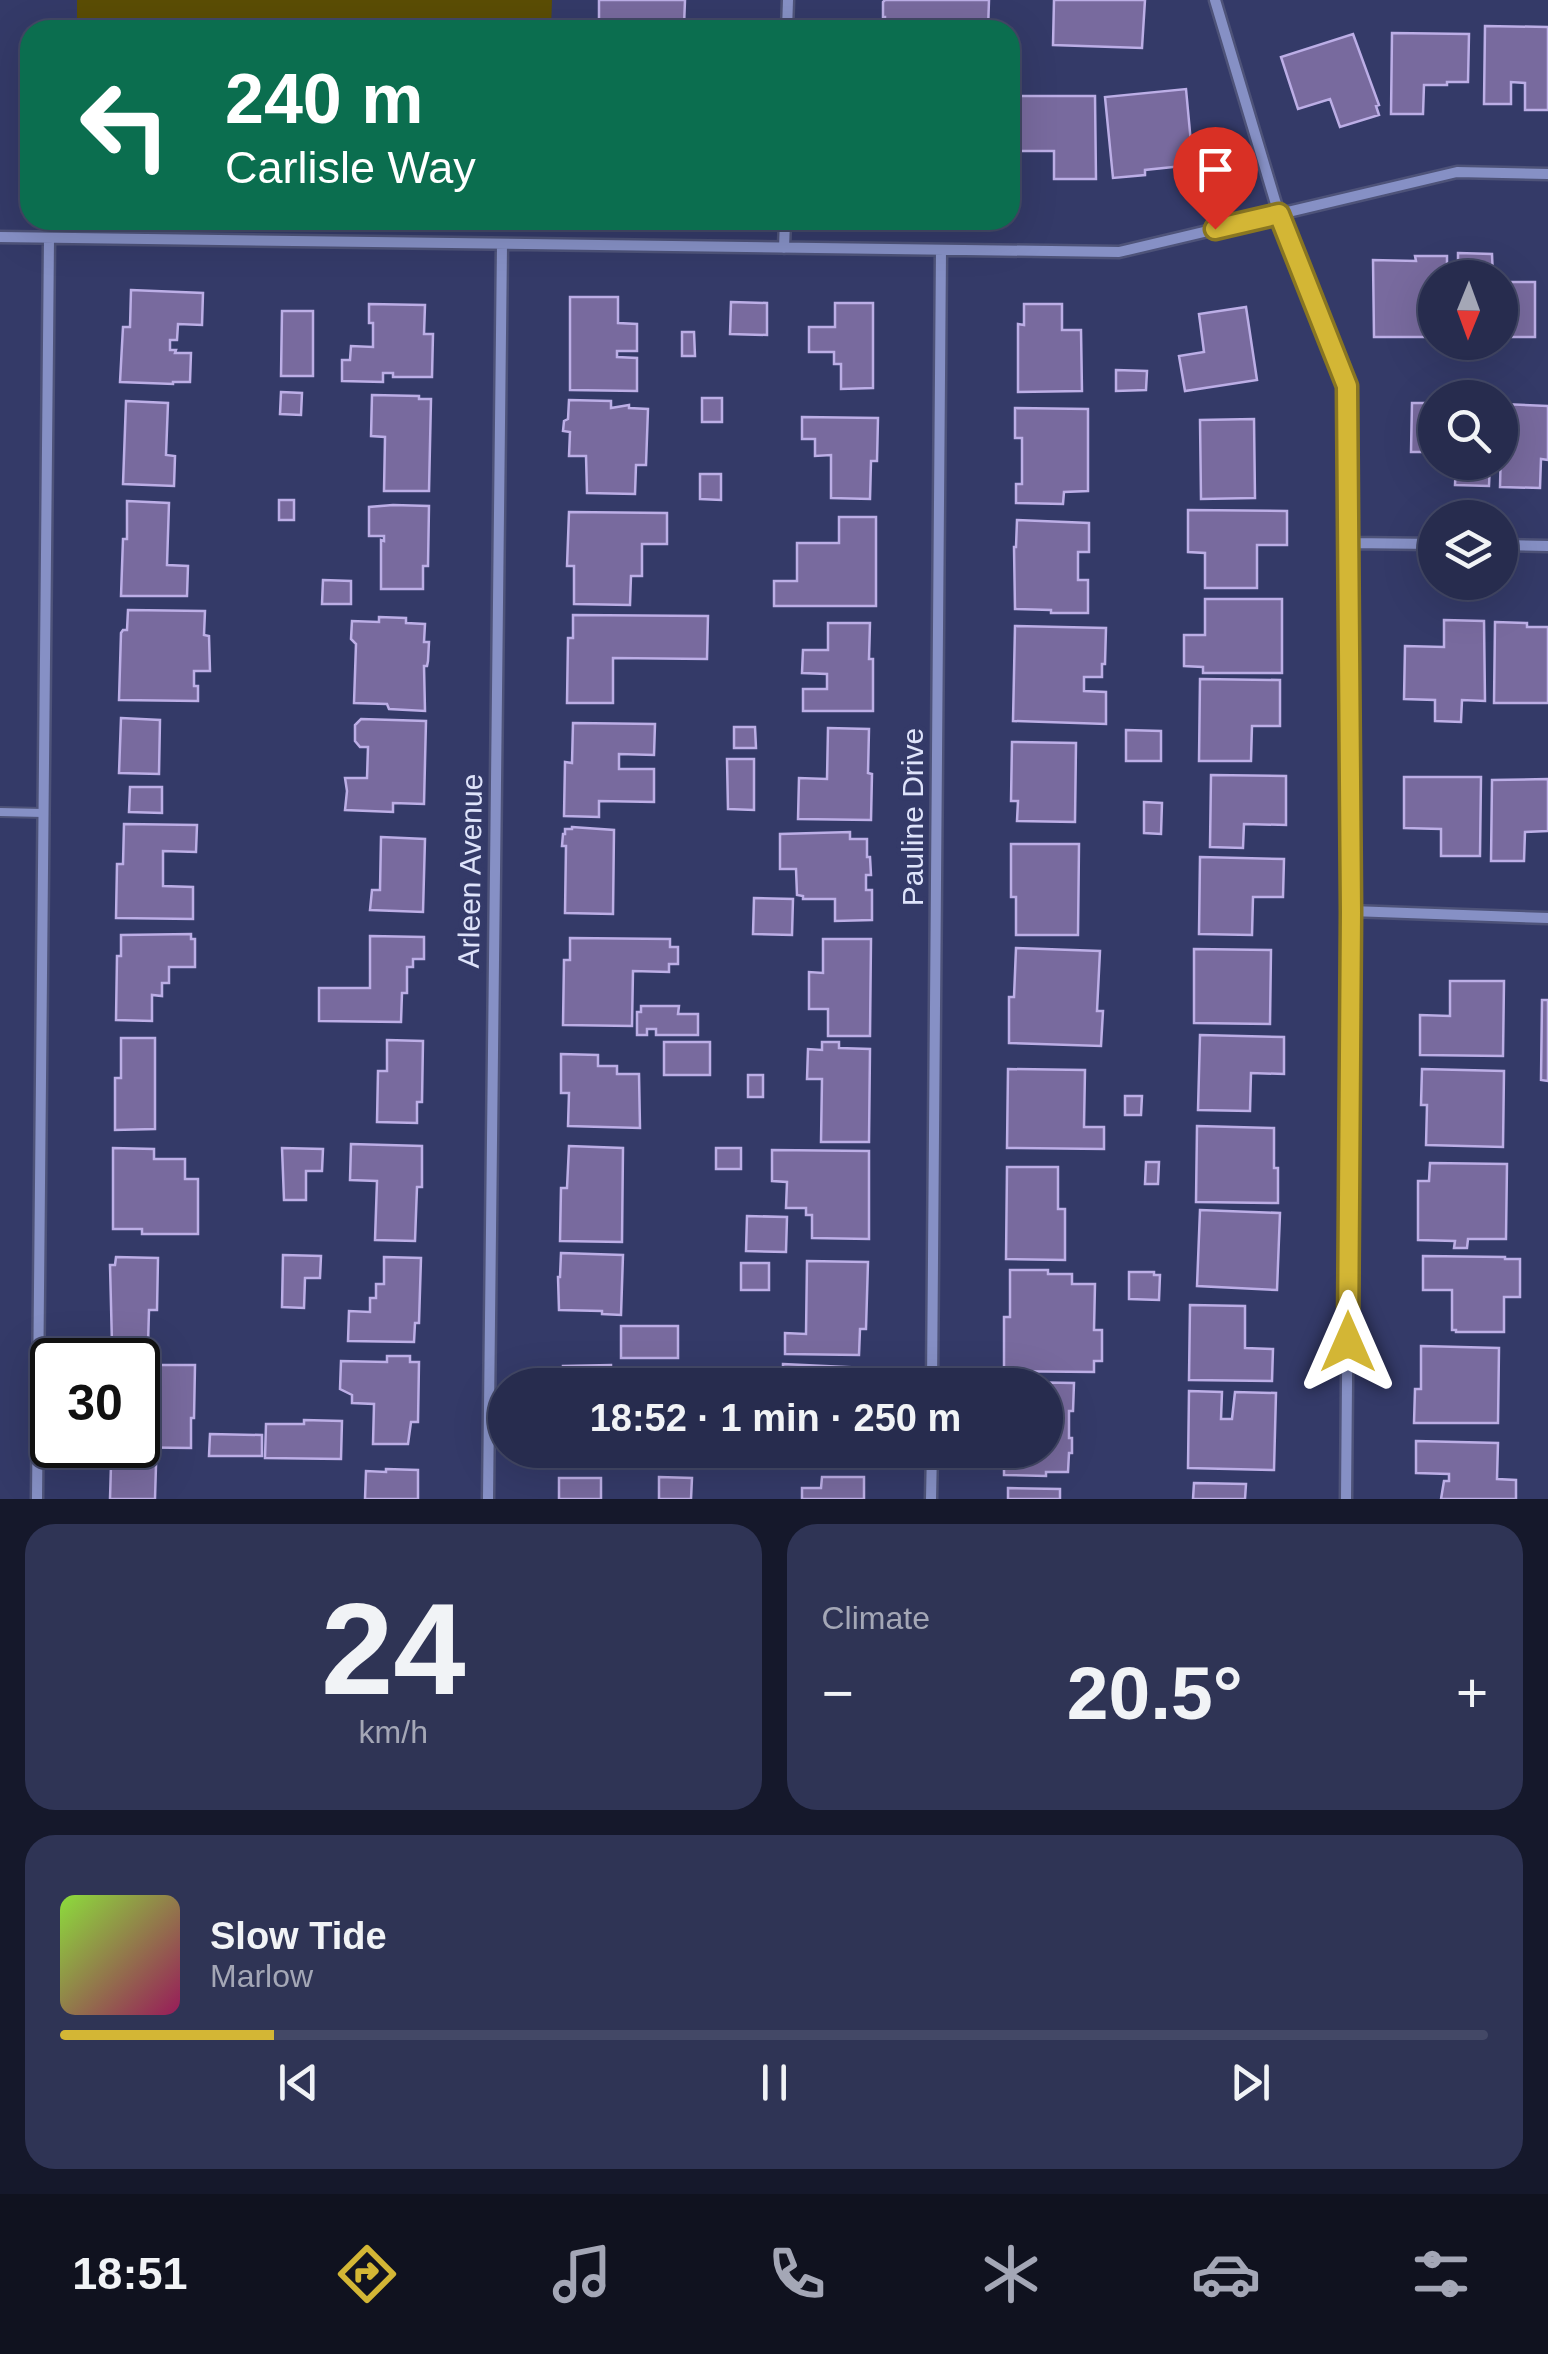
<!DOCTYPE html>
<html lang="en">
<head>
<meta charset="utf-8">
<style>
  :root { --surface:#272c4e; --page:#2f3455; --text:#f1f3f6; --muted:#a4a7b6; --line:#434866; --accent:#d3b635 }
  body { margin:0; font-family:Helvetica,sans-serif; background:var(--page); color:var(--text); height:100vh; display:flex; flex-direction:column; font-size:38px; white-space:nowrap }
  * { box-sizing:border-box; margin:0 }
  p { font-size:32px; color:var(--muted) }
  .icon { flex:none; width:55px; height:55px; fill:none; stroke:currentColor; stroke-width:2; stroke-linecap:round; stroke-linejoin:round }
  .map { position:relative; height:1499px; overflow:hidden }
  .side { display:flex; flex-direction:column; gap:25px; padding:25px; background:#15182b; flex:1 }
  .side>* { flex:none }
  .hud { position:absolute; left:20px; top:20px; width:1000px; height:210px; border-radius:30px; box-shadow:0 10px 40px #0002,0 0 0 2px var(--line); background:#0b6e4f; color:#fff; overflow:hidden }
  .needle { width:65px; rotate:181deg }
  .fabs { position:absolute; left:1418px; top:260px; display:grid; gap:20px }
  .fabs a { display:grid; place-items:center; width:100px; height:100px; border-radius:50%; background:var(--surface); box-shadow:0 10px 40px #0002,0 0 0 2px var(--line); font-size:50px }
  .speed { position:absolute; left:30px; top:1338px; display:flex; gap:20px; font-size:50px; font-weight:700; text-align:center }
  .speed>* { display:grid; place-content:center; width:130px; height:130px; border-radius:50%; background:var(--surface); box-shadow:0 10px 40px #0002,0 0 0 2px var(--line); line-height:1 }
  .speed .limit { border:5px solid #111; border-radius:15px; background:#fff; color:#111 }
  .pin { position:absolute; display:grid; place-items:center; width:85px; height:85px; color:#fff; margin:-102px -42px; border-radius:50% 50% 50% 0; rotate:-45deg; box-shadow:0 0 10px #0007 }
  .pin .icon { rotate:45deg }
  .me { position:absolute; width:110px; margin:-55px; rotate:0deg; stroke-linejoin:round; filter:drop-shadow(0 0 8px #0008) }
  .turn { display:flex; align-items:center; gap:35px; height:210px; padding:0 40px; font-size:45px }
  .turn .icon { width:130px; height:130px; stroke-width:2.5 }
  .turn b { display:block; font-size:70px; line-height:85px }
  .big { font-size:75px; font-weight:600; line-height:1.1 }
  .side .card { flex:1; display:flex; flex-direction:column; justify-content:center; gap:15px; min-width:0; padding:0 35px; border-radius:30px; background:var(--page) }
  .side .dial { align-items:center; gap:0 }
  .dial b { font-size:130px; line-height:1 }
  .song { display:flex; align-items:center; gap:30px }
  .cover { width:120px; height:120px; border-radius:15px; background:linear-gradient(135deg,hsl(90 70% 55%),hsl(330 70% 35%)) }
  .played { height:10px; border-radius:5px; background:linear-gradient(90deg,var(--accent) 15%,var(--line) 15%) }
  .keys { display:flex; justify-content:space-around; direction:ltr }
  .heat { display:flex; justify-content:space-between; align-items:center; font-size:55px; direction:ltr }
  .side .tiles { flex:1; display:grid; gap:25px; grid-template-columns:1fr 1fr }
  .card:last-child { grid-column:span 2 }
  .trip { position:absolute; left:488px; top:1368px; width:575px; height:100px; border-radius:50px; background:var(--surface); box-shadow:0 10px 40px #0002,0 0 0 2px var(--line); font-weight:600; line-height:100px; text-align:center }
  .dock { display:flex; height:160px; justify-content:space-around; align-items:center; background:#10121f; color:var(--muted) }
  .dock .icon { width:70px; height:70px }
  .dock .active { color:var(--accent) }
  .dock b { font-size:45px; color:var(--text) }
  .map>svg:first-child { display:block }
</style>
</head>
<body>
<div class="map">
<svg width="1548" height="1499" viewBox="0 0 1548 1499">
  <rect width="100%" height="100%" fill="#343a68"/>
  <path fill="#5b4d05" d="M77,0H552L551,30H77Z"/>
  <path fill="#786a9e" stroke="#bcaee6" stroke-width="2.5" d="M599,0H685L684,26H702L701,30H599Z
    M885,0H989L988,30H865L892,29L893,26H885V17H883V2Z
    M1054,0H1145L1142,48L1053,45Z
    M1485,26L1548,27V110H1525V83L1511,82V104H1484Z
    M1392,33L1469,34L1468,82H1447V85H1424L1423,114H1391Z
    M1353,34L1379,105L1376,106L1379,115L1340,127L1330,99L1298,109L1281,57Z
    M1186,89L1193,165L1145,170V175L1113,178L1105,97Z
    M1017,96H1095L1096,179H1054V151H1018Z
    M1458,253L1492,254L1493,278H1458Z
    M1415,256H1447V278H1435V337H1374L1373,260L1416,261Z
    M1500,282H1535V337H1500Z
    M131,290L203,293L202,325L178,324L177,340H170V350H176L175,353H191L190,382H173V384L120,382L123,327H130Z
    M570,297H618V323L637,324V351H617V357L637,358V391L570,390Z
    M731,302L767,303V335L730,334Z
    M835,303H873V388L841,389V364H834V352H809V327H835Z
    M369,304L425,305L424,334H433L432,377H393V373H383V382L342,381V360H350L351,346L373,347V323H369Z
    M1024,304H1062V330H1081L1082,391L1018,392V324L1024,325Z
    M1246,307L1257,380L1185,391L1179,356L1204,352L1199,314Z
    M282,311H313V376H281Z
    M682,332H694L695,356H682Z
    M1116,370L1147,371L1146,390L1116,391Z
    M281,392L302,393L301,415L280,414Z
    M372,395L419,396V399H431L429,491H384L385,437L371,436Z
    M702,398H722V422H702Z
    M569,400L611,401V408L629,405V408L648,409L646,465H636L635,494L587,493L586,456H569L570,432L563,431L564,421L568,419Z
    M126,401L168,403L166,455L175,456L174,486L123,484Z
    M1412,403H1435V456H1433V452H1411Z
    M1502,404L1548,406V460L1541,459L1540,488L1500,487Z
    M1015,408L1088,409V491L1064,492L1063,504L1016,503V484H1022V438H1015Z
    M802,417L878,418L877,461H871L870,499L831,498V455L815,456V439H802Z
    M1254,419L1255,498L1201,499L1200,420Z
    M1456,462H1490L1489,486L1455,485Z
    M700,474H721V500L700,499Z
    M279,500H294V520H279Z
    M127,501L169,503L167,565L188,566L187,596H121L123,539H127Z
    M393,505L429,506L428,566H423V589H381V540L384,541V536H369V507Z
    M1188,510L1287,511V545H1257V588H1205V553L1188,552Z
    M569,512L667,513V544H642V576H631L630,605L574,604V566H567Z
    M839,517H876V606H774V581H797V543H839Z
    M1017,520L1089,523V552H1078V580H1088V613H1051V610L1015,609L1014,547H1016Z
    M323,580L351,581V604H322Z
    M1205,599H1282V673H1203V667L1184,666V635H1205Z
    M128,610L205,611L204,635L209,636L210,671H194V686H198V701L119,700L121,633L123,630H127Z
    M573,615L708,616L707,659L613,658V703H567L568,638H573Z
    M379,617L406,618V623L425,624L424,642H429L428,661L427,666H424L425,711L389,709L387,704L354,703L356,644L351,639L352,621L379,622Z
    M1444,620L1484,621L1485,701L1462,700L1461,722L1435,721V700L1404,699L1405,646L1444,647Z
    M1495,622L1527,623V627H1548V703H1494Z
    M828,623H870L869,659H873V711H803V689H827V674L802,673L803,650H828Z
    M1015,626L1106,628L1105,664H1102V677H1084V691L1106,692V724L1013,721Z
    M1200,679L1280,680V726H1252L1251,761H1199Z
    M121,718L160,720L159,774L119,773Z
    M361,719L426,721L424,804L393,803V812L345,810L347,791L345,778H367L368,747H360L355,741V725Z
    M573,723L655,724L654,755L619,754V769H654V802L599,801V817L564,816L565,762L572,763Z
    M734,727H755L756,748H734Z
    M828,728L869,729L868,773L872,774L871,820L798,819L799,778L827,779Z
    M1126,730L1161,731V761H1126Z
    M1012,742L1076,743L1075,822L1017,821L1018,801H1011Z
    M727,759H754V810L728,809Z
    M1211,775L1286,776V825L1244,824L1243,848L1210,847Z
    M1404,777H1481L1480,856H1441V829L1404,828Z
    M1548,779V831L1525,832L1524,861H1491L1492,780Z
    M130,787H162V813L129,812Z
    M1144,802L1162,803L1161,834L1144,833Z
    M124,824L197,825L196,852L163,851V886L193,887V919L116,918L117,864H123Z
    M572,827L614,830L613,914L565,913L566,846H562L563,834H565V829H572Z
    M850,832V839H867V857H870L871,875H866V890H872V920L835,921V899H803V896L797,895L796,869H780V834Z
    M381,837L425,839L423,912L370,910L372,890H380Z
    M1011,844H1079L1078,935H1016V897H1011Z
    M1200,857L1284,859L1283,897H1253L1252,935L1199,934Z
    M754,898L793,899L792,935L753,934Z
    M191,934V939H195V967H169V983H162V996L152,995V1021L116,1020L117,956H121V935Z
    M370,936L424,937V959H413V967H407V993H402L401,1022L319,1021V988H370Z
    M570,938L670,939V947H678V964H669V972L633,971L632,1026L563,1025L564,960H570Z
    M823,939H871L870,1036H828V1009H809V972L823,973Z
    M1016,948L1100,951L1097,1011H1103L1101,1046L1009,1043V997H1014Z
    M1194,949L1271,950L1270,1024L1194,1023Z
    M1450,981H1504L1503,1056L1420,1055V1015L1450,1016Z
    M1542,1000H1548V1081L1541,1080Z
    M641,1006H679L678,1014H698V1035H656V1029H647V1035H637V1012H641Z
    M1200,1035L1284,1037V1074L1251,1073L1250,1111L1198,1110Z
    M121,1038H155V1129L115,1130V1078H121Z
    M387,1040L423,1041L422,1102H417V1123L377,1122L378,1071H387Z
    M664,1042H710V1075H664Z
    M822,1042H839V1048L870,1049L869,1142H821L822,1079H807L808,1049L822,1050Z
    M561,1054L598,1055V1066H617V1074H639L640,1128L568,1126L569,1093H561Z
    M1008,1069L1085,1070L1084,1127H1104V1149L1007,1148Z
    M1422,1069L1504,1071L1503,1147L1426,1145L1427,1105H1421Z
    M748,1075H763V1097H748Z
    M1125,1096H1142L1141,1115H1125Z
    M1197,1126L1274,1128V1168H1278V1203L1196,1202Z
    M351,1144L422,1146V1187H417L415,1241L375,1240L377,1181L350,1180Z
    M569,1146L623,1148L622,1242L560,1241L561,1188H567Z
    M113,1148L154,1149V1159H185V1179H198V1234H142V1229H113Z
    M282,1148L323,1149L322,1171H306V1200H284Z
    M716,1148H741V1169H716Z
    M772,1150L869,1151V1239L812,1238V1215H806V1208H786L787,1182L772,1181Z
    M1146,1162H1159L1158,1184H1145Z
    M1430,1163L1507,1164L1506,1239H1468L1467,1248H1454L1455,1241L1418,1240V1181H1429Z
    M1007,1167H1058V1209H1065V1260L1006,1259Z
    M1200,1210L1280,1213L1277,1290L1197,1286Z
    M747,1216L787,1217L786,1252L746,1251Z
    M561,1253L623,1255L621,1315L602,1314V1311L559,1310L558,1277H560Z
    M283,1255L321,1256L320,1278H305L304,1308L282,1307Z
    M1423,1256L1505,1257V1259H1520V1297H1504V1332H1456V1330H1452V1290H1423Z
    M116,1257L158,1258L157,1310H149L148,1345L112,1344L110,1265H115Z
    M384,1257L421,1258L419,1323H415L414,1342L348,1341L349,1311L370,1312V1298H376V1284H384Z
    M807,1261L868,1262L866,1329H860L859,1355L785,1354V1333L806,1334Z
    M741,1263H769V1290H741Z
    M1010,1270H1048V1274H1072V1284H1095L1094,1330H1102V1361H1094V1372L1004,1371V1317H1010Z
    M1129,1272H1154V1275H1160L1159,1300L1129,1299Z
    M1190,1305L1245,1306V1348L1273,1349L1272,1381L1189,1380Z
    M621,1326H678V1358H621Z
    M1421,1346L1499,1348L1498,1423H1414L1415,1389H1421Z
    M387,1356H410V1362H419L418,1422H411L408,1444H373L374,1404L352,1403V1395L340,1389L341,1361L387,1362Z
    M783,1364L866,1368L865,1385H783Z
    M138,1365H195L194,1418H191V1448L111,1447V1445H138Z
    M611,1365V1385H564L563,1366Z
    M1011,1382L1074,1383L1073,1411H1069V1438H1072V1453H1069L1068,1472H1046V1476L1004,1475V1450H1045V1385H1011Z
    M1189,1391L1222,1392L1221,1419H1232L1235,1392L1276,1393L1274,1470L1188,1468Z
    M304,1420L342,1421L341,1459L265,1458L266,1424H304Z
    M210,1434L262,1435V1456H209Z
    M1416,1441L1498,1443L1497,1479L1516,1480V1499H1441L1444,1481H1449V1474L1416,1473Z
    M780,1450H863L862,1467L779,1464Z
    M111,1465H156L155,1499H110Z
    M386,1469L418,1470V1499H365L366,1471L386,1472Z
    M659,1477L692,1478L691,1499H659Z
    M822,1477H864V1499H802V1488H821Z
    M559,1478H601V1499H559Z
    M1194,1483L1246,1484L1245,1499H1193Z
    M1008,1488L1060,1489V1499H1008Z"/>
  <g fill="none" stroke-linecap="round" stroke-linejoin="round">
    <defs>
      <path id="lane" d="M0,812L43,813"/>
      <path id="street" d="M1215,0L1279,214L1347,386L1351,911L1346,1499
        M787,30L788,0
        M0,237L1119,252L1457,172L1548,174
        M784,248L785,220
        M1350,543L1435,544
        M1500,545L1548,546
        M1351,911L1548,918
        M932,1385L941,250
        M37,1499L49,238
        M488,1499L502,244
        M931,1499L932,1450"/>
    </defs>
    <use href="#lane" stroke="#4e5379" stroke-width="12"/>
    <use href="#street" stroke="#4e5379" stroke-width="15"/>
    <use href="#lane" stroke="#8690c5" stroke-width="8"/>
    <use href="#street" stroke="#8690c5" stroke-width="10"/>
  </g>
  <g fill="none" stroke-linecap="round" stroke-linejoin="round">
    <defs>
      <path id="route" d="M1215,229L1279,214L1347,386L1351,912L1348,1342"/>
    </defs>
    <use href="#route" stroke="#897622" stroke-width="25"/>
    <use href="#route" stroke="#d3b635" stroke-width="18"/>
  </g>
  <g text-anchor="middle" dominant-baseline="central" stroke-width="10" stroke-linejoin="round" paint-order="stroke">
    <g font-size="30" fill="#dee3fa" stroke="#343a68">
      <text transform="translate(912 817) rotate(-90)">Pauline Drive</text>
      <text transform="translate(470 871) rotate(-89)">Arleen Avenue</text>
    </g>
  </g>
</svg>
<div class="fabs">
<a><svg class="needle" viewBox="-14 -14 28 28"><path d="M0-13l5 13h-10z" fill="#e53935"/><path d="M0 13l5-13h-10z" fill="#a4a7b6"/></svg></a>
<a><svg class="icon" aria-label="search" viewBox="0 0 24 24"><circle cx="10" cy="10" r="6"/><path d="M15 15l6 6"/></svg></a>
<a><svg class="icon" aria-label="layers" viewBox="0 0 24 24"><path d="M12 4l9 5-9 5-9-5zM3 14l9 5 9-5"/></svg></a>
</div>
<div class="speed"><div class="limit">30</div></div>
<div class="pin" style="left:1215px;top:229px;background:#d93025"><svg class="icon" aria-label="arrive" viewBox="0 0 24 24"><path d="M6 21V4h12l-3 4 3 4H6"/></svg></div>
<svg class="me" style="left:1348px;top:1342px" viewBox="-20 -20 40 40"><path d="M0-17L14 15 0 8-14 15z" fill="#d3b635" stroke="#fff" stroke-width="4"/></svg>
<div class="trip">18:52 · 1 min · 250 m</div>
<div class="hud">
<div class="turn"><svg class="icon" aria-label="left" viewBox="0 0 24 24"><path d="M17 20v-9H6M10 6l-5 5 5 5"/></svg><div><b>240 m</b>Carlisle Way</div></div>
</div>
</div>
<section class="side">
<div class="tiles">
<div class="card dial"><b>24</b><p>km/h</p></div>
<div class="card"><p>Climate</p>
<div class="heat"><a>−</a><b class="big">20.5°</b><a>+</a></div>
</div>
<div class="card">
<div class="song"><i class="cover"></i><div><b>Slow Tide</b><p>Marlow</p></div></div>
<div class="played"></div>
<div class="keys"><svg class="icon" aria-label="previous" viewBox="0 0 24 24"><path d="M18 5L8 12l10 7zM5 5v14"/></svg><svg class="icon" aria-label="pause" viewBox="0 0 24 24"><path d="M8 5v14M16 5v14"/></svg><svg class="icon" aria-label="next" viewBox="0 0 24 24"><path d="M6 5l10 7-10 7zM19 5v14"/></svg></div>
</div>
</div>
</section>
<nav class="dock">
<b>18:51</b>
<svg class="icon active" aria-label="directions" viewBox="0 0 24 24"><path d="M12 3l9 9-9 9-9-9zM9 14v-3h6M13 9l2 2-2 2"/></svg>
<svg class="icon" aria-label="music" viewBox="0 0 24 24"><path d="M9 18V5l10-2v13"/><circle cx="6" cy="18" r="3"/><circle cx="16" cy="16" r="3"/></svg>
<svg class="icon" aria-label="phone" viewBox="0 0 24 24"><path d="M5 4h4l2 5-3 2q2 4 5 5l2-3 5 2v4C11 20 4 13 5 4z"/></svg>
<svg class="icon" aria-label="climate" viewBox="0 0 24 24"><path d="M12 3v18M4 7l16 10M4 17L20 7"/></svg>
<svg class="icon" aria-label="car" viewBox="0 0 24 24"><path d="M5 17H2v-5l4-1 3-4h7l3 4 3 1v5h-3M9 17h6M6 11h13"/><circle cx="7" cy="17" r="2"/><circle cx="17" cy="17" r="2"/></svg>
<svg class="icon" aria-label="filters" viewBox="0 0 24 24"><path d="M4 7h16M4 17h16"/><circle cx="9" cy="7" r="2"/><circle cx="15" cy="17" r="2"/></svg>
</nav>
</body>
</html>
